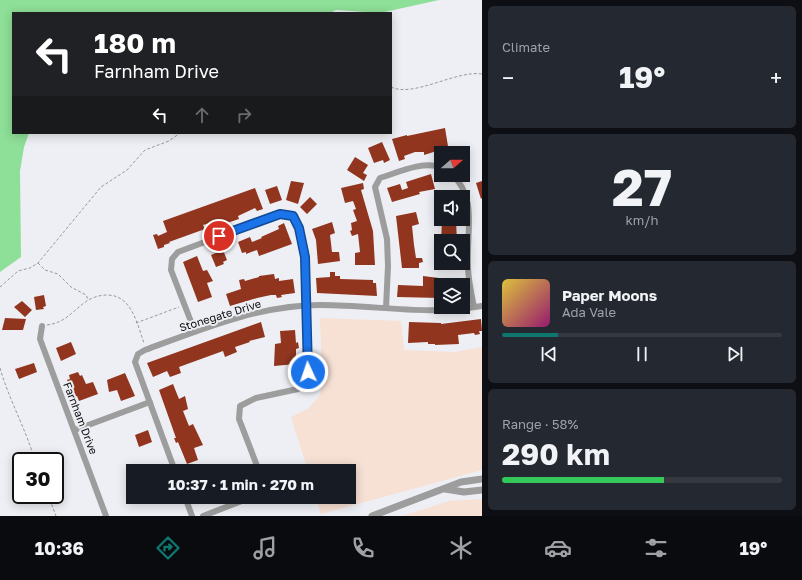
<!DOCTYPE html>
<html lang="en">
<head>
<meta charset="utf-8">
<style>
  :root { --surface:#171b24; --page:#242831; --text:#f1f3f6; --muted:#9ea1a6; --line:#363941; --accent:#0f766e }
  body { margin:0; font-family:"Golos Text",sans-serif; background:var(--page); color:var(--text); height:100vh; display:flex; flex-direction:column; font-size:15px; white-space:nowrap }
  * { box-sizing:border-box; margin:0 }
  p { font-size:13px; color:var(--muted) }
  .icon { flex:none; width:22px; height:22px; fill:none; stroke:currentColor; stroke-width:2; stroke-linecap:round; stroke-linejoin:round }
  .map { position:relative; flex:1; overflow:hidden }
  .panel { display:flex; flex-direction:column; gap:6px; padding:6px; background:#0d0f14; width:320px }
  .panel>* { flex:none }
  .banner { position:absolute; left:12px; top:12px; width:380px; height:122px; border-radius:0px; box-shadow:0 2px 10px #0003; background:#202124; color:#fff; overflow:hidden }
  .needle { width:26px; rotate:70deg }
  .buttons { position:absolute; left:434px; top:146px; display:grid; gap:8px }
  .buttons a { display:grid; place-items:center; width:36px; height:36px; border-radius:0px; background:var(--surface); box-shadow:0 2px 10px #0003; font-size:20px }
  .speed { position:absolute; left:12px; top:452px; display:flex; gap:8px; font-size:20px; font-weight:700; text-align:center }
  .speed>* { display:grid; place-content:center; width:52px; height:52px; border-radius:50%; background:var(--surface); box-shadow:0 2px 10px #0003; line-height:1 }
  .speed .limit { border:2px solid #111; border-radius:6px; background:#fff; color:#111 }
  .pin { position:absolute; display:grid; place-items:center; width:34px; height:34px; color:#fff; margin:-17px; border:2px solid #fff; border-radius:50%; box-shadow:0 1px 4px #0007 }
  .me { position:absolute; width:44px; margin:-22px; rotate:357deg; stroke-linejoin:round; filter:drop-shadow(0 0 3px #0008) }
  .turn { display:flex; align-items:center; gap:14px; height:84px; padding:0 16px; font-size:18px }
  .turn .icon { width:52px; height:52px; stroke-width:2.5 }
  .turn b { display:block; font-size:28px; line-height:34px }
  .lanes { display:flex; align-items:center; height:38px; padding:0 16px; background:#0003; justify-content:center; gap:20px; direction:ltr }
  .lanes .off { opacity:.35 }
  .big { font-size:30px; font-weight:700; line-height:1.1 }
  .panel .widget { flex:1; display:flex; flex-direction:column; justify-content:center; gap:6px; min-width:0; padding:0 14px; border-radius:6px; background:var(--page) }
  .panel .dial { align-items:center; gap:0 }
  .dial b { font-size:52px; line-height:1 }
  .song { display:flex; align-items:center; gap:12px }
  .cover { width:48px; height:48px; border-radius:6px; background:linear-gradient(135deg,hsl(50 70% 55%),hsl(320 70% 35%)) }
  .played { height:4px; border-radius:2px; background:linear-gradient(90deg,var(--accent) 20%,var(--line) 20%) }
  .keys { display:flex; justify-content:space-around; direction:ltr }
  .heat { display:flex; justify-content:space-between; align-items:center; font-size:22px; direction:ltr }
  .charge { height:6px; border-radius:3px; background:linear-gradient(90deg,#34c759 58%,var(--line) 0) }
  .trip { position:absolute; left:126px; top:464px; width:230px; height:40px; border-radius:0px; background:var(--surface); box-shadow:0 2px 10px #0003; font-weight:700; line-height:40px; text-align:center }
  .menu { display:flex; height:64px; justify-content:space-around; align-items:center; background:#090b0e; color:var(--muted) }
  .menu .icon { width:28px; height:28px }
  .menu .current { color:var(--accent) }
  .menu b { font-size:18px; color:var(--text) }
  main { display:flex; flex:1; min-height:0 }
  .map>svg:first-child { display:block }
</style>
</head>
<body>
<main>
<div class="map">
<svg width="482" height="516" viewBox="0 0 482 516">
  <rect width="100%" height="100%" fill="#eeeff4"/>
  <path fill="#f7e0d4" d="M320,318L401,321L404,350L455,352L482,347V470L321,514L316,497H349V471H308L291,417L309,408L320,395L322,377Z
    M482,499V516H403L449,501Z"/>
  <path fill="#8edf97" d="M0,0H439L380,13L336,10L330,13H13V133H29L24,147L20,171L21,257L0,272Z"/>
  <path fill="#91351f" d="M445,128L448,146L439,147L440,150L424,155V152H415L404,156L405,159L399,161L392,139L407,135V136Z
    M382,142L390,160L384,163L383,160L374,163L368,148Z
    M355,157L368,165L363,173L367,175L364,181L347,170Z
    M431,174L435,189L419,192L420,194L392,202L387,188L400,184L402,190L408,188L406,182Z
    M291,181L304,183L298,204L286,200Z
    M482,181V198L481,199L476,183Z
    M363,183L364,189L361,190L373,231L375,265H355V253L360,252L358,234L352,236L350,231L352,230L351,223L357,221L353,210L356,209L353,201L345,203L341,188Z
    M277,186L282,200L270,204L265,190Z
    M255,188L263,209L257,211L255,208L238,216L239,219L224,224L223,221L214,224L213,222L203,225L205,229L169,242L170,243L164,245V247L158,249L153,235L157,234L158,236L167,232L163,221Z
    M310,197L317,204L307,214L300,207Z
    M435,206H441V218H435Z
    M416,212L419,224L412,226L414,245L416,258H422L423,262L419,263V268H402L396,216Z
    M442,221H456L457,241H441Z
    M332,222L335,233L330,235L332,252H339L340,261L318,264L316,240L312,229Z
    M284,223L292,244L259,256L257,250L246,254V252L242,253L238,242L250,237L252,242L262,238L261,237L279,229L278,226Z
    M435,245H441V263H457V267L434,268Z
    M223,250L227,260L223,262L224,264L216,267L211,255Z
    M197,256L203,271L207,270L213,281L207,283L212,297L198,302L183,262Z
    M330,272H335V276H340V279L373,280V283H376L377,296L317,293L316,278L330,277Z
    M274,274L275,279L279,278V281L293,279L295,293L281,295L282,297L277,298L276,295H271L257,298L230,306L226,294L241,289L239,280L244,279L245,281L259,277V276Z
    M423,276L439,278L441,298L397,297L398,285L423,286Z
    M44,295L46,306L43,307L44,309L36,310L34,297Z
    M22,301L32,310L25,317L14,307Z
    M5,318L26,319L23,330H2Z
    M481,319L482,331H479L480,334L475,335L474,333L458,335L459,344L435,345V344H428V342L408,343L409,322L441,323V324Z
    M261,322L265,337L249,341L250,342L235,347L237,352L225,357L223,351L179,367L181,373L170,377L167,371L153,377L147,363Z
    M295,330L296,343L298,342L299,348L296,349V364L274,366L275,344L281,343L280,331Z
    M71,342L76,354L61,361L56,348Z
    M34,363L37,372L19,379L15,369Z
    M78,372L80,376L82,375L86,384L93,382L98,394L79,401L77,396L74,397L67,380L70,379L69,375Z
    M125,373L135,396L121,401L117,390L109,392L107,380Z
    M173,384L179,399L185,396L188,409L183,411L189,426L193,424L203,445L194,448L198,460L187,464L178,442L176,443L174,438H176L159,390Z
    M148,430L152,442L139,447L135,435Z"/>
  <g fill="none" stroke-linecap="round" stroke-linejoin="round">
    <path stroke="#98999d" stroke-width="1" stroke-dasharray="3 2" stroke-linecap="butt" d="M391,87C413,98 456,70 482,74
      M38,263L45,270L58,274L71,287L86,295L88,299
      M0,287L18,271L30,268L38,263L101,187L127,170L145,150L169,141L180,133
      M136,323L179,307
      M47,325C64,323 71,313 84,303C90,298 99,295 107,295C132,295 137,324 144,343
      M0,368C9,400 26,429 35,461
      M48,495L56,516"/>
    <path stroke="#9c9d9c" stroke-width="6" d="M452,175C478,197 466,234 468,265C468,279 471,293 474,307
      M386,308L388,266L387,239L375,187L380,178C399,172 422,161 441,167
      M42,326L40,339L106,516
      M195,332L171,270L172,259L178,252L280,214L293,216L299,227L305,257L308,372L307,382L298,389L256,398L240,406L239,419L259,471
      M75,430L150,402
      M175,471L135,362L138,354L145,350C202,329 259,305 321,305C376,305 426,316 482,306
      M185,497L192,516
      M203,516L252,497"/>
    <path stroke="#9c9d9c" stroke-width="7" d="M445,489L464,492L482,490
      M372,516L461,482L482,479"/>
  </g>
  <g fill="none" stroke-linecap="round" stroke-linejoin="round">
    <defs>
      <path id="route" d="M219,236L280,214L293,216L299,228L305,257L308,372"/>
    </defs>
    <use href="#route" stroke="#114b97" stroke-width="10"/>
    <use href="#route" stroke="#1a73e8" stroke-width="7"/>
  </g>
  <g text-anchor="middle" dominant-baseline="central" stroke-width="4" stroke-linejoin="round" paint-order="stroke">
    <g font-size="11" fill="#0e0e10" stroke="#eeeff4">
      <text transform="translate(220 315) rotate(-17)">Stonegate Drive</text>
      <text transform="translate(81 418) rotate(69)">Farnham Drive</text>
    </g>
  </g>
</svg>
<div class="buttons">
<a><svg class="needle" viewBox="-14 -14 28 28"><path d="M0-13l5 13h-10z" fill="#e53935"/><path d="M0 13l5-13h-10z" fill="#9ea1a6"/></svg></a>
<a><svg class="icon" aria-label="sound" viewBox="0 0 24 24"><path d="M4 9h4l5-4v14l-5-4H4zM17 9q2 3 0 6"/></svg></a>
<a><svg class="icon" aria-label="search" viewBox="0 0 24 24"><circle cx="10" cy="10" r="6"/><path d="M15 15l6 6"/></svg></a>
<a><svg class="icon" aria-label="layers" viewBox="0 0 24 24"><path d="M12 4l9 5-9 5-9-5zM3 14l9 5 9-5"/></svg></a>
</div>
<div class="speed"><div class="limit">30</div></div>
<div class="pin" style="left:219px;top:236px;background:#d93025"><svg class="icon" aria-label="arrive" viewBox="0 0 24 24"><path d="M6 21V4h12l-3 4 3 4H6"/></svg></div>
<svg class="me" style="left:308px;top:372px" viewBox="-20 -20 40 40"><circle r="17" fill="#1a73e8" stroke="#fff" stroke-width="3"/><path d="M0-11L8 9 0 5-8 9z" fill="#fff"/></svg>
<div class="trip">10:37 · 1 min · 270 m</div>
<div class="banner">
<div class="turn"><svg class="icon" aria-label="left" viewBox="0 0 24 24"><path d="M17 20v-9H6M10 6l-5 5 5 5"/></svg><div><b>180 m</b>Farnham Drive</div></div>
<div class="lanes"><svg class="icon" aria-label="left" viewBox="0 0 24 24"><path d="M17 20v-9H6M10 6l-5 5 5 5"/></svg><svg class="icon off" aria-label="ahead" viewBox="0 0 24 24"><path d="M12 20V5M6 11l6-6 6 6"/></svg><svg class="icon off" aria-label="right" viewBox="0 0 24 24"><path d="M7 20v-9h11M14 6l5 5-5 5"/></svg></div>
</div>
</div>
<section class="panel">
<div class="widget"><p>Climate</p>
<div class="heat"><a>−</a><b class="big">19°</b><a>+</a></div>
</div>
<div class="widget dial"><b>27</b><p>km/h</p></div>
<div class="widget">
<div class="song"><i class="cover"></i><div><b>Paper Moons</b><p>Ada Vale</p></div></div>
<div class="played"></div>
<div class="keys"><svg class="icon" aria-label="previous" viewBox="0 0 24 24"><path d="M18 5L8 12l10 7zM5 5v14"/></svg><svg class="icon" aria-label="pause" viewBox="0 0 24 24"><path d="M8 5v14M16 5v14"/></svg><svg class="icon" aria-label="next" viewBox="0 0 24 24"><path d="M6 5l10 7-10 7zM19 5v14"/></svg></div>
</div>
<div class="widget"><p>Range · 58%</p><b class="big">290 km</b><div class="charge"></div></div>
</section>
</main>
<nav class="menu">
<b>10:36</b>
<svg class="icon current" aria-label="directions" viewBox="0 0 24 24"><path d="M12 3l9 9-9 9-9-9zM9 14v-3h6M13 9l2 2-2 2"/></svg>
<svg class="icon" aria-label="music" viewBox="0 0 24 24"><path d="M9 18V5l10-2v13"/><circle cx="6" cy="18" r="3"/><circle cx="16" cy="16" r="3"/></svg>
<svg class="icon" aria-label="phone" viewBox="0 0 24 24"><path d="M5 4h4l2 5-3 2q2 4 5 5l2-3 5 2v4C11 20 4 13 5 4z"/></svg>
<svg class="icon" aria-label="climate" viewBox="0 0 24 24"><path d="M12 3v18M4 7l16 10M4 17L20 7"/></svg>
<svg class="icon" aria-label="car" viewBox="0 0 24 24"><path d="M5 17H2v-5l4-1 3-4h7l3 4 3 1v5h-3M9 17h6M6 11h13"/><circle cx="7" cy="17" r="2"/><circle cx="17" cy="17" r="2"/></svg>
<svg class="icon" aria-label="filters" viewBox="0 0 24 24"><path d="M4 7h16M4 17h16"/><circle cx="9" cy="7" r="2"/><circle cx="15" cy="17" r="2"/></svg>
<b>19°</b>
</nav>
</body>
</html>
